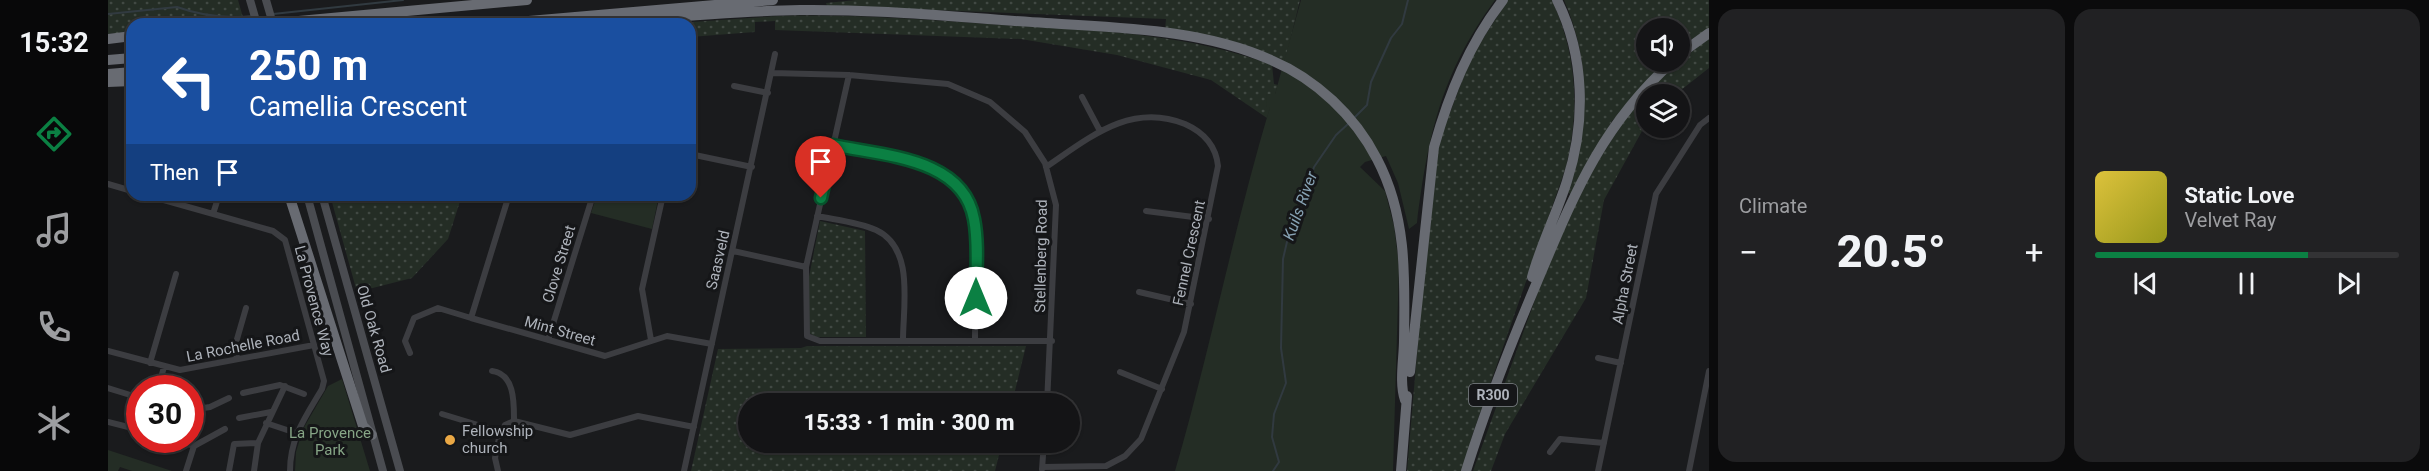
<!DOCTYPE html>
<html lang="en">
<head>
<meta charset="utf-8">
<style>
  :root { --surface:#141416; --page:#212123; --text:#f1f3f6; --muted:#9d9ea1; --line:#333335; --accent:#0b8043 }
  body { margin:0; font-family:Roboto,sans-serif; background:var(--page); color:var(--text); height:100vh; display:flex; flex-direction:column; font-size:22px; white-space:nowrap }
  * { box-sizing:border-box; margin:0 }
  p { font-size:20px; color:var(--muted) }
  .icon { flex:none; width:33px; height:33px; fill:none; stroke:currentColor; stroke-width:2; stroke-linecap:round; stroke-linejoin:round }
  .map { position:relative; flex:1; overflow:hidden }
  .side { display:flex; flex-direction:column; gap:9px; padding:9px; background:#0b0b0c; width:720px }
  .side>* { flex:none }
  .guide { position:absolute; left:18px; top:18px; width:570px; height:183px; border-radius:18px; box-shadow:0 2px 4px #0004,0 0 0 2px var(--line); background:#1a4fa0; color:#fff; overflow:hidden }
  .buttons { position:absolute; left:1528px; top:18px; display:grid; gap:12px }
  .buttons a { display:grid; place-items:center; width:54px; height:54px; border-radius:50%; background:var(--surface); box-shadow:0 2px 4px #0004,0 0 0 2px var(--line); font-size:30px }
  .speed { position:absolute; left:18px; top:375px; display:flex; gap:12px; font-size:30px; font-weight:700; text-align:center }
  .speed>* { display:grid; place-content:center; width:78px; height:78px; border-radius:50%; background:var(--surface); box-shadow:0 2px 4px #0004,0 0 0 2px var(--line); line-height:1 }
  .speed .limit { border:9px solid #d22; background:#fff; color:#111 }
  .pin { position:absolute; display:grid; place-items:center; width:51px; height:51px; color:#fff; margin:-62px -26px; border-radius:50% 50% 50% 0; rotate:-45deg; box-shadow:0 0 6px #0007 }
  .pin .icon { rotate:45deg }
  .me { position:absolute; width:66px; margin:-33px; rotate:0deg; stroke-linejoin:round; filter:drop-shadow(0 0 4px #0008) }
  .turn { display:flex; align-items:center; gap:21px; height:126px; padding:0 24px; font-size:27px }
  .turn .icon { width:78px; height:78px; stroke-width:2.5 }
  .turn b { display:block; font-size:42px; line-height:51px }
  .then { display:flex; align-items:center; height:57px; padding:0 24px; background:#0003; gap:12px; font-size:22px }
  .big { font-size:45px; font-weight:800; line-height:1.1 }
  .side .card { flex:1; display:flex; flex-direction:column; justify-content:center; gap:9px; min-width:0; padding:0 21px; border-radius:18px; background:var(--page) }
  .song { display:flex; align-items:center; gap:18px }
  .cover { width:72px; height:72px; border-radius:9px; background:linear-gradient(135deg,hsl(50 70% 55%),hsl(60 70% 35%)) }
  .played { height:6px; border-radius:3px; background:linear-gradient(90deg,var(--accent) 70%,var(--line) 70%) }
  .keys { display:flex; justify-content:space-around; direction:ltr }
  .heat { display:flex; justify-content:space-between; align-items:center; font-size:33px; direction:ltr }
  .side .tiles { flex:1; display:grid; gap:9px; grid-template-columns:repeat(2,1fr) }
  .trip { position:absolute; left:630px; top:393px; width:342px; height:60px; border-radius:30px; background:var(--surface); box-shadow:0 2px 4px #0004,0 0 0 2px var(--line); font-weight:800; line-height:60px; text-align:center }
  main { display:flex; flex:1; min-height:0 }
  .tab-bar { display:flex; flex-direction:column; width:108px; justify-content:space-around; align-items:center; background:#080809; color:var(--muted) }
  .tab-bar .icon { width:42px; height:42px }
  .tab-bar .current { color:var(--accent) }
  .tab-bar b { font-size:27px; color:var(--text) }
  .map>svg:first-child { display:block }
</style>
</head>
<body>
<main>
<nav class="tab-bar">
<b>15:32</b>
<svg class="icon current" aria-label="directions" viewBox="0 0 24 24"><path d="M12 3l9 9-9 9-9-9zM9 14v-3h6M13 9l2 2-2 2"/></svg>
<svg class="icon" aria-label="music" viewBox="0 0 24 24"><path d="M9 18V5l10-2v13"/><circle cx="6" cy="18" r="3"/><circle cx="16" cy="16" r="3"/></svg>
<svg class="icon" aria-label="phone" viewBox="0 0 24 24"><path d="M5 4h4l2 5-3 2q2 4 5 5l2-3 5 2v4C11 20 4 13 5 4z"/></svg>
<svg class="icon" aria-label="climate" viewBox="0 0 24 24"><path d="M12 3v18M4 7l16 10M4 17L20 7"/></svg>
</nav>
<div class="map">
<svg width="1601" height="471" viewBox="0 0 1601 471">
  <defs>
    <pattern id="grass-dots" width="8" height="8" patternUnits="userSpaceOnUse" patternTransform="scale(1.5)"><rect width="8" height="8" fill="#242d25"/><path d="M2 2h.1M6 6h.1" fill="none" stroke="#414943" stroke-width="1.8" stroke-linecap="round"/></pattern>
  </defs>
  <rect width="100%" height="100%" fill="#1a1b1d"/>
  <path fill="url(#grass-dots)" d="M0,0H130L136,21L24,24V32L0,34Z
    M748,0H1192L1177,62L1057,30L1058,19L719,6L718,3Z
    M1400,0H1444C1469,55 1472,109 1458,167L1364,436L1355,471H1299L1324,177L1331,142L1363,57Z
    M1456,0H1601V29L1572,50V28H1539V62H1558L1504,121L1463,194L1460,193C1481,128 1484,64 1456,0Z
    M670,16C745,14 819,20 894,25C986,30 1077,33 1164,65L1166,84L1170,85L1159,118L1103,80L1009,55L913,39L667,30V21L647,22V32L582,37V24H556Z
    M1601,38V68L1568,94H1539V122L1496,200L1478,298L1397,434L1383,471H1365L1432,286L1474,188L1518,116L1550,79Z
    M222,195H354L340,239L304,278L249,292Z
    M712,221L757,231L758,337H708L701,333L700,282Z
    M699,346H918L904,403L640,404V442L894,443L887,471H583L610,349L693,348Z"/>
  <path fill="#242d25" d="M1193,0H1387C1333,74 1320,135 1309,223L1301,229L1290,183L1278,156L1257,162L1252,167L1277,191L1286,226L1291,266L1285,471H1067C1102,351 1126,227 1162,107H1158L1159,94H1167Z
    M489,195H551L544,229L483,213Z
    M234,379L262,471H187L188,452L195,429L220,386Z
    M0,450L64,471H24L12,467L10,471H0Z"/>
  <g fill="none" stroke-linecap="round" stroke-linejoin="round">
    <path stroke="#313a40" stroke-width="2" d="M0,14L69,7C94,16 117,19 145,16
      M165,14L295,0
      M1246,118L1259,105L1263,82L1283,38L1294,24L1300,0
      M1165,471L1171,462L1164,437L1166,414L1178,383L1173,348L1175,259L1182,229L1196,201L1206,167L1228,135L1240,124"/>
    <path stroke="#3c3d41" stroke-width="6" d="M664,73L741,75L840,84L882,102L917,132L937,163L948,205L939,404
      M741,75L698,267L699,336L712,341H944
      M626,86L660,93
      M974,97L992,131
      M725,145C757,152 794,156 824,168C869,186 868,230 868,271C868,294 867,317 867,340
      M582,154L644,167
      M0,184L24,191
      M38,195L165,231L177,240L216,381L214,389C198,416 182,437 182,471
      M401,195L363,318L497,356L559,336L604,344
      M1038,211L1101,219
      M105,214L111,195
      M709,216C728,220 750,222 768,230C807,248 795,306 795,340
      M625,251L698,267
      M1031,292L1083,304
      M440,340L485,195
      M543,340L534,289L555,195
      M0,351L72,370L206,345
      M302,353L297,341L306,318L330,308L363,318
      M1490,358L1513,363
      M129,359L127,346L138,308
      M42,363L68,274
      M384,371C407,374 406,403 406,421
      M1012,372L1054,389
      M0,388L32,398
      M50,388L56,367
      M135,393L172,385L196,394
      M82,410L102,407L121,398
      M334,414L393,432
      M131,418L163,412
      M0,422L32,430
      M158,423L188,433
      M67,440L86,446
      M1442,452L1452,439L1496,443
      M935,467L998,466L1017,456L1033,439L1076,332L1110,166C1108,146 1095,132 1077,124C1023,102 982,137 938,167
      M934,469L936,442
      M78,471L86,446L117,429
      M121,471L126,444L150,443
      M146,471L150,443L177,386
      M390,471L387,458L391,438L397,425L406,421L462,435L530,416L586,427
      M576,471L667,54
      M1490,471L1548,194L1592,125L1601,118
      M1581,471L1601,371"/>
    <path stroke="#4a4c51" stroke-width="8" d="M142,0L149,24
      M199,195L275,471
      M214,195L292,471"/>
    <path stroke="#686b72" stroke-width="10" d="M158,24L419,0
      M385,24L665,0
      M474,24C546,19 620,11 692,10C774,9 856,18 938,23C1013,28 1094,29 1163,60C1208,79 1247,116 1269,159C1299,216 1297,277 1296,340C1296,358 1291,383 1297,400
      M0,39L24,36
      M1572,54L1601,33
      M0,60L24,58
      M0,74L24,72
      M0,82L24,81
      M181,195L255,426L264,435
      M1424,277C1433,244 1449,213 1459,181C1478,122 1477,56 1449,0
      M1302,372L1326,147C1341,94 1361,44 1395,0
      M1293,471L1299,396
      M1358,471C1378,407 1403,343 1429,282C1466,195 1492,127 1564,62"/>
    <path stroke="#4a4c51" stroke-width="8" d="M158,0L165,24"/>
  </g>
  <g fill="none" stroke-linecap="round" stroke-linejoin="round">
    <defs>
      <path id="route" d="M713,198L725,145C774,156 855,157 866,219C871,244 868,272 868,298"/>
    </defs>
    <use href="#route" stroke="#07532c" stroke-width="15"/>
    <use href="#route" stroke="#0b8043" stroke-width="10"/>
  </g>
  <circle fill="#eaa845" stroke="#151618" stroke-width="2" cx="342" cy="440" r="6"/>
  <g text-anchor="middle" dominant-baseline="central" stroke-width="6" stroke-linejoin="round" paint-order="stroke">
    <rect fill="#151618" stroke="#80848a" stroke-width="1.5" x="1361" y="384" width="48" height="22" rx="4.5"/>
    <g font-size="14" font-weight="bold" fill="#aeb3bb">
      <text x="1385" y="395">R300</text>
    </g>
    <g font-size="15" fill="#aeb3bb" stroke="#151618">
      <text transform="translate(1081 253) rotate(-78)">Fennel Crescent</text>
      <text transform="translate(933 256) rotate(-89)">Stellenberg Road</text>
      <text transform="translate(610 260) rotate(-77)">Saasveld</text>
      <text transform="translate(451 264) rotate(-73)">Clove Street</text>
      <text transform="translate(1517 284) rotate(-79)">Alpha Street</text>
      <text transform="translate(206 301) rotate(75)">La Provence Way</text>
      <text transform="translate(266 329) rotate(74)">Old Oak Road</text>
      <text transform="translate(452 331) rotate(16)">Mint Street</text>
      <text transform="translate(135 346) rotate(-11)">La Rochelle Road</text>
    </g>
    <g font-size="15" fill="#aeb3bb" stroke="#151618" text-anchor="start">
      <text x="354" y="431">Fellowship<tspan x="354" dy="17">church</tspan></text>
    </g>
    <g font-size="15" fill="#86a586" stroke="#151618">
      <text x="222" y="433">La Provence<tspan x="222" dy="17">Park</tspan></text>
    </g>
    <g font-size="16" font-style="italic" fill="#87a2b4" stroke="#151618">
      <text transform="translate(1192 206) rotate(-70)">Kuils River</text>
    </g>
  </g>
</svg>
<div class="buttons">
<a><svg class="icon" aria-label="sound" viewBox="0 0 24 24"><path d="M4 9h4l5-4v14l-5-4H4zM17 9q2 3 0 6"/></svg></a>
<a><svg class="icon" aria-label="layers" viewBox="0 0 24 24"><path d="M12 4l9 5-9 5-9-5zM3 14l9 5 9-5"/></svg></a>
</div>
<div class="speed"><div class="limit">30</div></div>
<div class="pin" style="left:713px;top:198px;background:#d93025"><svg class="icon" aria-label="arrive" viewBox="0 0 24 24"><path d="M6 21V4h12l-3 4 3 4H6"/></svg></div>
<svg class="me" style="left:868px;top:298px" viewBox="-20 -20 40 40"><circle r="19" fill="#fff"/><path d="M0-13L10 11 0 6-10 11z" fill="#0b8043"/></svg>
<div class="trip">15:33 · 1 min · 300 m</div>
<div class="guide">
<div class="turn"><svg class="icon" aria-label="left" viewBox="0 0 24 24"><path d="M17 20v-9H6M10 6l-5 5 5 5"/></svg><div><b>250 m</b>Camellia Crescent</div></div>
<div class="then">Then<svg class="icon" aria-label="arrive" viewBox="0 0 24 24"><path d="M6 21V4h12l-3 4 3 4H6"/></svg></div>
</div>
</div>
<section class="side">
<div class="tiles">
<div class="card"><p>Climate</p>
<div class="heat"><a>−</a><b class="big">20.5°</b><a>+</a></div>
</div>
<div class="card">
<div class="song"><i class="cover"></i><div><b>Static Love</b><p>Velvet Ray</p></div></div>
<div class="played"></div>
<div class="keys"><svg class="icon" aria-label="previous" viewBox="0 0 24 24"><path d="M18 5L8 12l10 7zM5 5v14"/></svg><svg class="icon" aria-label="pause" viewBox="0 0 24 24"><path d="M8 5v14M16 5v14"/></svg><svg class="icon" aria-label="next" viewBox="0 0 24 24"><path d="M6 5l10 7-10 7zM19 5v14"/></svg></div>
</div>
</div>
</section>
</main>
</body>
</html>
